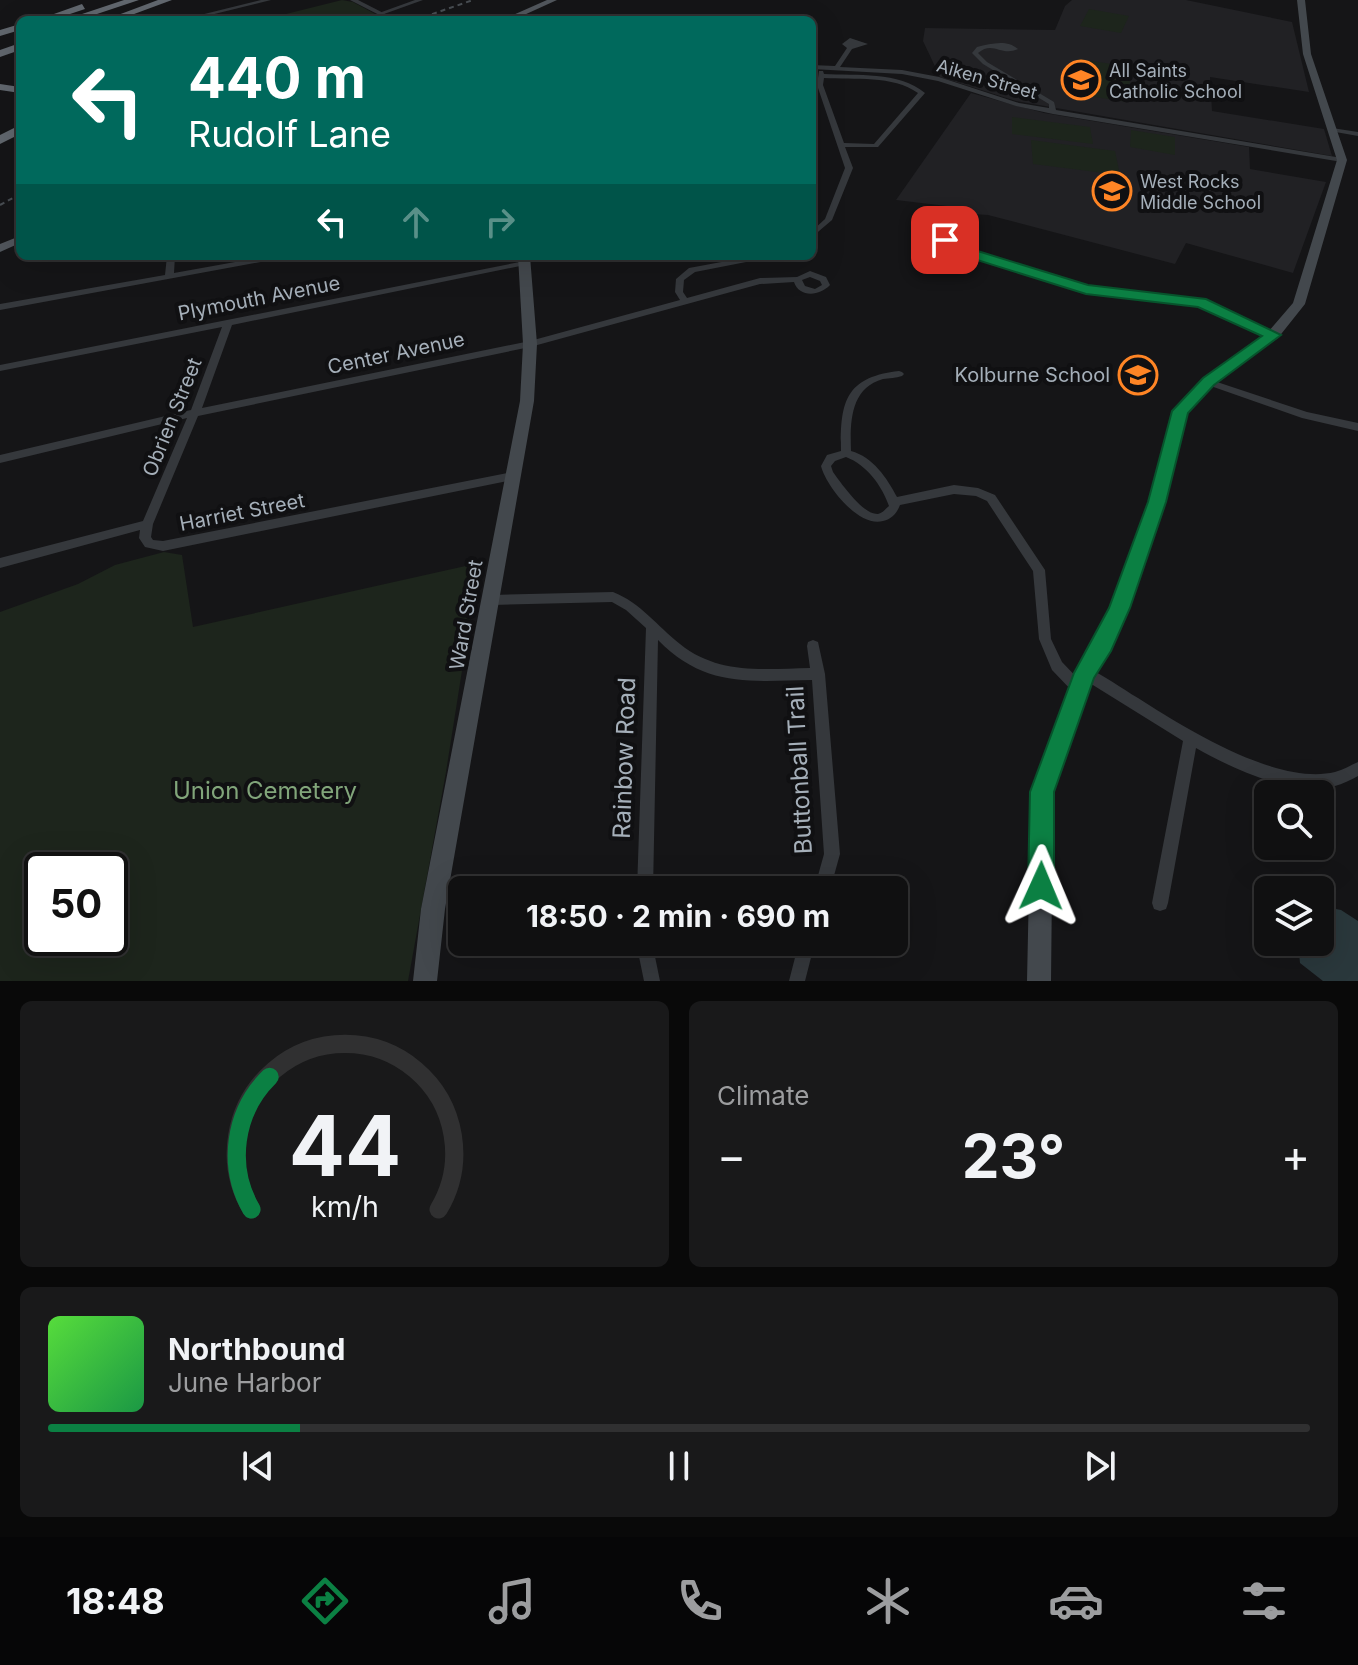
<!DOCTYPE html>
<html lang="en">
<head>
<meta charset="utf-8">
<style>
  :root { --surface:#101011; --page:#19191a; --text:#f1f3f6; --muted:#9c9d9f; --line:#303031; --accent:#0b8043 }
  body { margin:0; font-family:Inter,sans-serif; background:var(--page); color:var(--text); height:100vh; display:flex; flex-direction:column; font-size:30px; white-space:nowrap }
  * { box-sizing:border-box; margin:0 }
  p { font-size:26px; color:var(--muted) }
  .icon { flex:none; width:44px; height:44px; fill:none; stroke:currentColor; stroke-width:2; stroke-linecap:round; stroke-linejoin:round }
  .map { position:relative; height:981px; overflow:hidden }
  .details { display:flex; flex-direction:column; gap:20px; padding:20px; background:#090909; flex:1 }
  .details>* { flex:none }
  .top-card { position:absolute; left:16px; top:16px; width:800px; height:244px; border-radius:12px; box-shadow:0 8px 32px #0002,0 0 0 2px var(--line); background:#00695c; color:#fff; overflow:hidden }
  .buttons { position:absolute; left:1254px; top:780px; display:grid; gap:16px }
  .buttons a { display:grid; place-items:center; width:80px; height:80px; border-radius:12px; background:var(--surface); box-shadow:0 8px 32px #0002,0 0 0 2px var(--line); font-size:40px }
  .speed { position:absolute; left:24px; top:852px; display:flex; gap:16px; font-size:40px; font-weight:700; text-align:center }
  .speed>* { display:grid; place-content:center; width:104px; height:104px; border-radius:50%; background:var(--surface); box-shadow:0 8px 32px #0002,0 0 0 2px var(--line); line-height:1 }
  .speed .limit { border:4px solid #111; border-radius:12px; background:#fff; color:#111 }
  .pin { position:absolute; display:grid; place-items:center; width:68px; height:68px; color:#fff; margin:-34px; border-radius:16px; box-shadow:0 4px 12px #0006 }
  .me { position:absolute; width:88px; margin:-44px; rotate:1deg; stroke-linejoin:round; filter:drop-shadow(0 0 6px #0008) }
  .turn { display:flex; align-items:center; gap:28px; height:168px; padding:0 40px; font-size:36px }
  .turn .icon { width:104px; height:104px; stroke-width:2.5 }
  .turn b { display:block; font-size:56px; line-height:68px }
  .lanes { display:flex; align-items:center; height:76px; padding:0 40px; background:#0003; justify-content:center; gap:40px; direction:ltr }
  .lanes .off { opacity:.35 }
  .big { font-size:60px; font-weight:700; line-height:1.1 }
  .details .widget { flex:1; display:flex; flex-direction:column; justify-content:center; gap:12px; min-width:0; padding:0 28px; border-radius:12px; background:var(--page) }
  .details .dial { align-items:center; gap:0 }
  .dial svg { height:208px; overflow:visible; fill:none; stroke:var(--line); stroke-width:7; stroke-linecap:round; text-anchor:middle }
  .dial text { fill:var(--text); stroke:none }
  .song { display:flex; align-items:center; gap:24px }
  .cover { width:96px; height:96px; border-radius:12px; background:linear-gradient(135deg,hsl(110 70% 55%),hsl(140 70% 35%)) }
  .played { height:8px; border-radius:4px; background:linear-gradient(90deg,var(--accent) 20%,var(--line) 20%) }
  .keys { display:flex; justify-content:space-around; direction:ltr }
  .heat { display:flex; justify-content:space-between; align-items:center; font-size:44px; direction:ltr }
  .details .tiles { flex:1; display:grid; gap:20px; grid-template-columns:1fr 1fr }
  .widget:last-child { grid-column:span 2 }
  .trip { position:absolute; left:448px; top:876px; width:460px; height:80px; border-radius:12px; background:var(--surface); box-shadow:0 8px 32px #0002,0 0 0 2px var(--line); font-weight:700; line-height:80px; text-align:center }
  .dock { display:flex; height:128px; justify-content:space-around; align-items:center; background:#060607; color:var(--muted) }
  .dock .icon { width:56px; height:56px }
  .dock .selected { color:var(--accent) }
  .dock b { font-size:36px; color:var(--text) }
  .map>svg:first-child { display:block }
</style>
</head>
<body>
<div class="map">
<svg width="1358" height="981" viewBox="0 0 1358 981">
  <rect width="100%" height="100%" fill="#151517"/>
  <path fill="#212124" d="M1072,0H1186L1292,22L1309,92L1210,77L1212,111L1324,129L1332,156L1016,101L940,77L923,41L925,28L1055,30L1065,6Z
    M971,93L1044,113L1249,147L1250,169L1326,182L1293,273L1186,243L1175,264L988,215L972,214V209L896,200Z"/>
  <path fill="#1d251c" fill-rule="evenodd" d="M342,0L353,2L386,20H262Z
    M1089,9L1129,16L1121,33L1080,26Z
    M1078,59L1132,67L1127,102L1070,93Z
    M1012,117L1090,127L1093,144L1012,134Z
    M1131,130L1175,137V155L1130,147Z
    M1031,140L1115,151L1120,175L1033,164Z
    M164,552L182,555L193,627L479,563L446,772L408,981H0V612L78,584L115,565ZM42,870H110V938H42Z"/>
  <path fill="#2a383c" d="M1320,906L1341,910L1358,921V981H1323L1300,963L1298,942H1320Z"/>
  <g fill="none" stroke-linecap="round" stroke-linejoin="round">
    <path fill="#35383c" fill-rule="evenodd" d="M261,0H271L190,20H180Z
      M415,0H423L384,14L379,13Z
      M850,38L868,44L852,49L840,67L902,70L939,77L1019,103L1049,108V104L983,64L972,53L977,47C991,44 1006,39 1018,49C1001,57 993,40 978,53L987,62L1054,102L1056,110L1342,158L1346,160L1342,162L1053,114L1016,106L938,81L902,74L812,69V65L835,66L847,48L842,44Z
      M819,71H823L824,74C856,76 899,71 925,93L878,147H845L853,168L832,220L812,237V231L825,219L845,168L817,85ZM824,78C854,80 893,75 918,93L874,144L844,143L823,85Z
      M1332,128L1358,132V136L1330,131V129Z
      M950,238L967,244L970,250L1087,286L1204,300L1278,335L1273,338L1270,337L1199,304L1086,292L967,255C953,262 940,260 931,246L936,239ZM949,242L960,247L962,251L950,254L939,246L941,243Z
      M167,256H175L174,273L268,256H286L282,258L0,310V304L165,275Z
      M754,256H771L767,258L695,272L684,280L683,292L687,298L760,278L797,277L810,271L826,277L830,285C820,296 799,298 794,282L760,284L530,347L198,416L153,524L151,537L153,540L163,541L513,472L518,476L517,479L163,551L145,547L139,538L140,530L0,568V558L143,521L187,418L0,463V455L191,410L222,327L0,371V365L525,261L529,263L525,265L232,325L202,408L530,341L680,300L675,292L676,279L689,268ZM810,277L820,281L822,285L815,289L805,286L802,280Z
      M899,371L902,372L904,374L902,376C896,378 889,378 883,379C850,388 850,423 851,451C873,457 887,478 897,497L954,485L978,488L995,495L1045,570L1051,639L1062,662L1084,685L1086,689L1084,693L1079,695L1074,693L1052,670L1039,639L1033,571L987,501L976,496L954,494L900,505C897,513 892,519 883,521C859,528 826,486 821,466L827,455L841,451C840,401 846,377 899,371ZM846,457C867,465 882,486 889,506C885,509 883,513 878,514C863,515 841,483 833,472L831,466L835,461Z
      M1208,379L1307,412L1358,423V431L1302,418L1205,384L1203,382L1205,380Z
      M613,592C641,603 657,626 680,644C718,675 765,669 810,668L807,646L808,642L813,640L818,642L825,674L840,854L830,890H814L824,854L812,680C750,681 705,688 658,640L653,890H637L646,628L626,610L612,602L492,605L488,604L486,600L488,596L492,595Z
      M1085,667C1104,675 1121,688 1138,698C1185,728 1277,786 1335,772C1343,770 1351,765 1358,762V776C1351,780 1342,784 1335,786C1291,796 1233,769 1196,748L1168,903L1166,909L1160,911L1154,909L1152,903L1183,741L1080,677L1078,673L1080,669Z
      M636,942H652L660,981H644Z
      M799,942H815L805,981H789Z"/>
    <path fill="#35383c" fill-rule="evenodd" d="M350,0H358L397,20H389Z"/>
    <path fill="#43484d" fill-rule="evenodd" d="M1297,0H1305L1311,54L1347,160L1305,304L1278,338L1213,385L1187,413L1165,502L1128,608L1111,650L1093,677L1053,792L1051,981H1027L1031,792L1075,673L1097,639L1110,608L1149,502L1173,411L1203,379L1268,332L1293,303L1337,160L1303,54Z
      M518,256H530L537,344L534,401L445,909L437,981H413L421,909L520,401L523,344Z"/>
    <path fill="#51565c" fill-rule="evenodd" d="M547,0H557L513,20H502Z
      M20,236V243L0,252V244Z"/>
    <path fill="#61676e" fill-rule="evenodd" d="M124,0H139L79,20H64Z
      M158,0H172L126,17L118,15Z
      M82,4L85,9L52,20H37Z
      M20,24V30L0,36V30Z
      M20,43V50L0,57V50Z
      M0,84L20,87V93L0,90Z
      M20,125V134L0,144V135Z"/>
    <path stroke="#484d52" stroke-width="2" stroke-dasharray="5 4" stroke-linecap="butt" d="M415,20L473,0
      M0,205L20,194"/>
  </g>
  <path fill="#0b8043" stroke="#07532c" stroke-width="2" d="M945,236L966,240L971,249L1088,285L1206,299L1281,335L1214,385L1188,413L1166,502L1130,608L1111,651L1094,678L1054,792V886L1050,895L1041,899L1032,895L1028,886L1030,792L1074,673L1109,608L1148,502L1172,411L1203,378L1262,336L1198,307L1086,294L961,255L956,246L940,242V237Z"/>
  <defs>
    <symbol id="school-ring" viewBox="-11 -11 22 22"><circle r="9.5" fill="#101012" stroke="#ff8525" stroke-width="1.5"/><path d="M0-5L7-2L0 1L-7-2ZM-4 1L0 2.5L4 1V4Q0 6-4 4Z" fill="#ff8525"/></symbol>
  </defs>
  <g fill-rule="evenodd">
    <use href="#school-ring" x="1059" y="58" width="44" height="44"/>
    <use href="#school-ring" x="1090" y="169" width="44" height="44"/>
    <use href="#school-ring" x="1116" y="353" width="44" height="44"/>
  </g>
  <g text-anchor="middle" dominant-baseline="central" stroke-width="8" stroke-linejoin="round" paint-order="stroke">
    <g font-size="18" fill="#a5afb9" stroke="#101012" text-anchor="start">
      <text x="1109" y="70">All Saints<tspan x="1109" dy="21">Catholic School</tspan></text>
      <text x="1140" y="181">West Rocks<tspan x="1140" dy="21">Middle School</tspan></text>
    </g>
    <g font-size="18" fill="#a5afb9" stroke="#101012">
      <text transform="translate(987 79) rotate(16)">Aiken Street</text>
    </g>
    <g font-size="20" fill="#a5afb9" stroke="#101012">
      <text transform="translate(259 298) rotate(-11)">Plymouth Avenue</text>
      <text transform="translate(396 353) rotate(-12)">Center Avenue</text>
      <text transform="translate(172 417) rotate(-68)">Obrien Street</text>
      <text transform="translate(242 512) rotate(-11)">Harriet Street</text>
      <text transform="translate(466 615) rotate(-80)">Ward Street</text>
    </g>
    <g font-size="20" fill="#a5afb9" stroke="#101012" text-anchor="end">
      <text x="1110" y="375">Kolburne School</text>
    </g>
    <g font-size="24" fill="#a5afb9" stroke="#101012">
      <text transform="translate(624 758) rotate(-88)">Rainbow Road</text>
      <text transform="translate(799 770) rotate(-93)">Buttonball Trail</text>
    </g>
    <g font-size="24" fill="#81a57a" stroke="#101012">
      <text x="265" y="790">Union Cemetery</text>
    </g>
  </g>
</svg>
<div class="buttons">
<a><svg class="icon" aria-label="search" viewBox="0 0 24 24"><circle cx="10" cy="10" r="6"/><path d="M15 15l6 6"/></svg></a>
<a><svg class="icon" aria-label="layers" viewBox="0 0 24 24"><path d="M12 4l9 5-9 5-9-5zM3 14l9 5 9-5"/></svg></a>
</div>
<div class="speed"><div class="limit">50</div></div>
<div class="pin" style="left:945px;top:240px;background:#d93025"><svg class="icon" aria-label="arrive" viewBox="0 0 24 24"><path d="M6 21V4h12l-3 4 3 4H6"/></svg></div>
<svg class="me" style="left:1041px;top:886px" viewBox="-20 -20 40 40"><path d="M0-17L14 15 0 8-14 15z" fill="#0b8043" stroke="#fff" stroke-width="4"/></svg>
<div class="trip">18:50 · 2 min · 690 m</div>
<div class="top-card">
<div class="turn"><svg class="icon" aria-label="left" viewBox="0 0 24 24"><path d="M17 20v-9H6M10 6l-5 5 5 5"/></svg><div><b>440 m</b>Rudolf Lane</div></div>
<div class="lanes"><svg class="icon" aria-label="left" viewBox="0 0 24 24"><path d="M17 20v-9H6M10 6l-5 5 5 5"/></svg><svg class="icon off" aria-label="ahead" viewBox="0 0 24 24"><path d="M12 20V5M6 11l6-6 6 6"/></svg><svg class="icon off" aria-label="right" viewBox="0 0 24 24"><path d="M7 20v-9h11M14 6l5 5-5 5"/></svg></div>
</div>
</div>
<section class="details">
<div class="tiles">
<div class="widget dial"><svg viewBox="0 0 100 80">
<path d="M14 69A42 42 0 1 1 86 69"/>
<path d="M14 69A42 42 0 0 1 21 18" stroke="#0b8043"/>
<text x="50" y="56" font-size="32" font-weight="700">44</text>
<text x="50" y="72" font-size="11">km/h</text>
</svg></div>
<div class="widget"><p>Climate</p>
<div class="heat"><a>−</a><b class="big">23°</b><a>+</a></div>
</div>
<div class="widget">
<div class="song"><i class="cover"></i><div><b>Northbound</b><p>June Harbor</p></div></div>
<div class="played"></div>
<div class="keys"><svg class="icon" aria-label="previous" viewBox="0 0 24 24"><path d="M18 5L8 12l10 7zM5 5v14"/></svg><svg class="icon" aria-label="pause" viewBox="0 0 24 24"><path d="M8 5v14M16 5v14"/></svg><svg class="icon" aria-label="next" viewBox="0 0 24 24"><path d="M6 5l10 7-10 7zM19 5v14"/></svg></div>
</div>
</div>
</section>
<nav class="dock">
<b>18:48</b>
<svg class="icon selected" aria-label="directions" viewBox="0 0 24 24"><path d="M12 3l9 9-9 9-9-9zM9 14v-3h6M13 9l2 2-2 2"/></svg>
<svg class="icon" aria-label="music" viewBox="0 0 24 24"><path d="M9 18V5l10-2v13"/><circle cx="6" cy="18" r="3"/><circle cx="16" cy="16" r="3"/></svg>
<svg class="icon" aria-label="phone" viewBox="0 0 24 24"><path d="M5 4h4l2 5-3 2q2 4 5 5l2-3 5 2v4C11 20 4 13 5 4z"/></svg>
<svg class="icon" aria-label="climate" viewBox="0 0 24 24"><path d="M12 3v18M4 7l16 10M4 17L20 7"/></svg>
<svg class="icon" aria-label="car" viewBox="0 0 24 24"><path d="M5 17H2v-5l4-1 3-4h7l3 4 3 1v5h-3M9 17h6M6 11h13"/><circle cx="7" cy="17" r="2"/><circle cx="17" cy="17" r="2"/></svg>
<svg class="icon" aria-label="filters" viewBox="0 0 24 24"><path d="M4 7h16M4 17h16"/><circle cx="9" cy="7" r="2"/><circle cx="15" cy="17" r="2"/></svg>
</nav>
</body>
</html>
